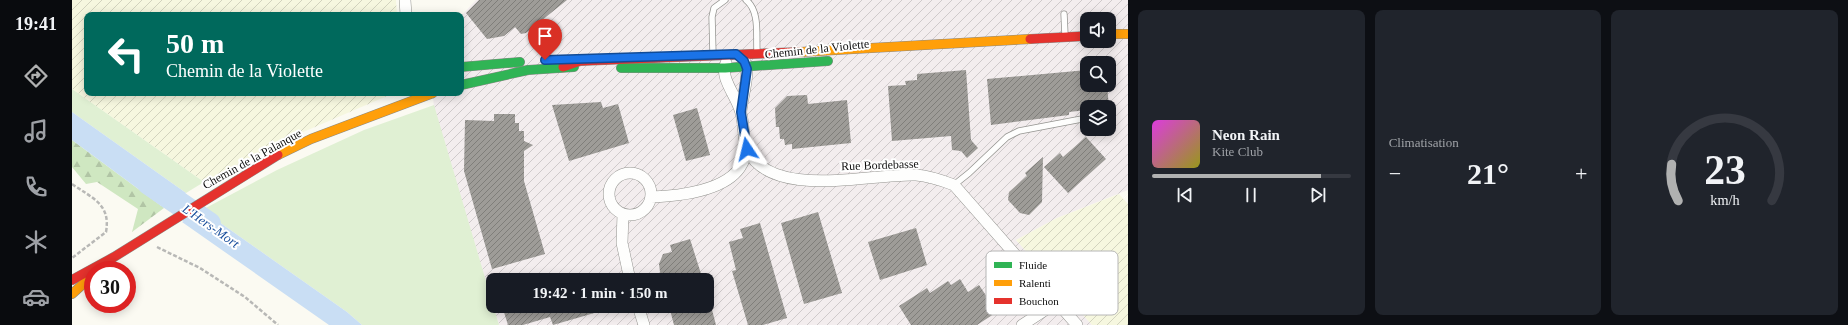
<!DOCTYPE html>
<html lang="fr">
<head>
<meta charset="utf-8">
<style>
  :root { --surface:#171b24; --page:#20242c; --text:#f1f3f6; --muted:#9ea1a6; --line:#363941; --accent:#b0b1b1 }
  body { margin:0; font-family:Georgia,serif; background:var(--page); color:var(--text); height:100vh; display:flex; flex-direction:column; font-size:15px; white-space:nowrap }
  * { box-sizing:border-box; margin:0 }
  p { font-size:13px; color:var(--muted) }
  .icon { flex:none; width:22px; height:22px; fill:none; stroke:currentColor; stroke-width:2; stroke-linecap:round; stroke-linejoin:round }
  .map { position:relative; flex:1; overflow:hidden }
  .details { display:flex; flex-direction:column; gap:10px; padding:10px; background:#0d0f14; width:720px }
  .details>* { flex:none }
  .hud { position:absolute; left:12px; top:12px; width:380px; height:84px; border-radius:8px; box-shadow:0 2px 10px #0003; background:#00695c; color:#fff; overflow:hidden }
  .buttons { position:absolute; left:1008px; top:12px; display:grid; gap:8px }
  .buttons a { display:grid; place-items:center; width:36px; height:36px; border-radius:8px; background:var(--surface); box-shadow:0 2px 10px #0003; font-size:20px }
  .speed { position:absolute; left:12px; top:261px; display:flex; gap:8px; font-size:20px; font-weight:700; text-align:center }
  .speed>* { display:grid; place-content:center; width:52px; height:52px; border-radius:50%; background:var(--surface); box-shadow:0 2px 10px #0003; line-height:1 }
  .speed .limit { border:6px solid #d22; background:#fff; color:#111 }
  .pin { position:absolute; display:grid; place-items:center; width:34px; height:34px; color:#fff; margin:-41px -17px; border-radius:50% 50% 50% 0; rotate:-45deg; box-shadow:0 0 4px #0007 }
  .pin .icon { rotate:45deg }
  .me { position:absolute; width:44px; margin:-22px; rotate:350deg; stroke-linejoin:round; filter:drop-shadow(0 0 3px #0008) }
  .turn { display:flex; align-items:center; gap:14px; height:84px; padding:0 16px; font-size:18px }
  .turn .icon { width:52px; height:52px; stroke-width:2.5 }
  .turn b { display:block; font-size:28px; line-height:34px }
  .big { font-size:30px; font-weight:700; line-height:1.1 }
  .details .tile { flex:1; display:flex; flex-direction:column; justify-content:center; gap:6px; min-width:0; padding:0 14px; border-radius:8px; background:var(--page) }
  .details .dial { align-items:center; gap:0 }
  .dial svg { height:104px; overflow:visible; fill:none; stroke:var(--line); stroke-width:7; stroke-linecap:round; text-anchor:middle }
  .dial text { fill:var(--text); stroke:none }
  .song { display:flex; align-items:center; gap:12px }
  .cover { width:48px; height:48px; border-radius:6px; background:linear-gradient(135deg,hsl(300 70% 55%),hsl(60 70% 35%)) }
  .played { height:4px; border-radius:2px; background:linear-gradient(90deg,var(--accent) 85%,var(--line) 85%) }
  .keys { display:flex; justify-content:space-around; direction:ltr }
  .heat { display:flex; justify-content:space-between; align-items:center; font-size:22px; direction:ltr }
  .details .tiles { flex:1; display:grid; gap:10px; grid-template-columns:repeat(3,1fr) }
  .trip { position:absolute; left:414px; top:273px; width:228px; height:40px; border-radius:8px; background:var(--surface); box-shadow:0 2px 10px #0003; font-weight:700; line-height:40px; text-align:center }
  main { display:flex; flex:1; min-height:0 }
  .tab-bar { display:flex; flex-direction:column; width:72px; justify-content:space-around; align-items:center; background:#090b0e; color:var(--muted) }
  .tab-bar .icon { width:28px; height:28px }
  .tab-bar .active { color:var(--accent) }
  .tab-bar b { font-size:18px; color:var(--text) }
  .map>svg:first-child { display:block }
</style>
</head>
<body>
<main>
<nav class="tab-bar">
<b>19:41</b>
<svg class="icon active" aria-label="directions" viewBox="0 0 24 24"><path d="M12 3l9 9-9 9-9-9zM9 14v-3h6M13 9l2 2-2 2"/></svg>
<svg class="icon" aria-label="music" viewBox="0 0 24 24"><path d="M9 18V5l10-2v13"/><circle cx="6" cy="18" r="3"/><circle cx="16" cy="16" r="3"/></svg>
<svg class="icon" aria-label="phone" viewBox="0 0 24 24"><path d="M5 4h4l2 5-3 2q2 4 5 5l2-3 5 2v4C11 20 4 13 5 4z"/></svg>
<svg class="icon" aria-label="climate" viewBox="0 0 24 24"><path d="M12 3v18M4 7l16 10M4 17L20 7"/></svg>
<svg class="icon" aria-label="car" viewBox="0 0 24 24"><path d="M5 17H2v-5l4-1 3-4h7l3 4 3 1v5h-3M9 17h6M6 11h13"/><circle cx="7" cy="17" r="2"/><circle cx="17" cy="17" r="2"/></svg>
</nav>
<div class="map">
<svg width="1056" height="325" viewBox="0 0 1056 325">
  <defs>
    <pattern id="industrial-furrows" width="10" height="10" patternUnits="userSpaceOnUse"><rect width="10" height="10" fill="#f3edee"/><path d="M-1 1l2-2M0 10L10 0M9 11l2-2" fill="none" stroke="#cfcacb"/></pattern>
    <pattern id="farmland-furrows" width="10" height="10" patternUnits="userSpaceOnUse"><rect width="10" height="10" fill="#f6f7df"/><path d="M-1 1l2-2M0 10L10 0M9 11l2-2" fill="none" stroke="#d2d3be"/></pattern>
    <pattern id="forest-firs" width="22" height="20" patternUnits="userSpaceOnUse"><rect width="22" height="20" fill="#cfe7c1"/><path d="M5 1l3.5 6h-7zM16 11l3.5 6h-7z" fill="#b1c5a5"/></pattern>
    <pattern id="building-hatch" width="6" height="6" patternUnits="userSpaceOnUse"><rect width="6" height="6" fill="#9e9c98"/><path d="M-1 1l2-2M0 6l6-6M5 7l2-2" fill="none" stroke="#7f7e7a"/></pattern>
  </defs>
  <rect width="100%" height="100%" fill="#fbfaf2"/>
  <path fill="url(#industrial-furrows)" fill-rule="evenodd" d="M404,0H1056V190L985,218L944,240L1020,325H427L362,110L361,93H389V16ZM1015,19H1037V41H1015ZM1015,63H1037V85H1015ZM1015,107H1037V129H1015ZM421,280H635V306H421Z"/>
  <path fill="url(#farmland-furrows)" d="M0,0H324L325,15H15V93H318L315,96L208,142L132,182L0,89Z
    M1047,194L1056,204V325H1020L944,240L985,218Z"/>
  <path fill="#e0f0d3" d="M0,89L132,182L114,193L0,112Z
    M362,105L427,325H290L275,312L130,210L205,170L292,130Z"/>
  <path fill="url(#forest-firs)" d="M0,140L92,208L60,232L66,209L25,182L14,184L0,167Z"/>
  <path fill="#c9def4" d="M0,112L114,193L92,208L0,140Z
    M130,210L275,312L290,325H257L110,222Z"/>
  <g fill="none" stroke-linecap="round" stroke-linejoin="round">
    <path stroke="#c9def4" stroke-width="24" d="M77,183L137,224"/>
  </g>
  <path fill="url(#building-hatch)" d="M407,0H495L454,33L449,34L443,27L432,36L415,39L394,13Z
    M894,70L899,140L906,148L895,158L889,151L880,150L879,136L820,141L816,86L834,85L833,81L845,80V74Z
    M1015,70V85H1035L1037,107H1015V110L997,112V115L919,125L915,79Z
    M735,95L736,104L775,100L779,143L720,149V144L713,145L712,139H708L707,127H704L703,108L715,96Z
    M529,102L531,108L546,104L557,143L497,161L480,105Z
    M625,108L638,155L614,161L601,115Z
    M422,114H443V123H447V131H452V141L461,145L452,151V181L473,254L420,269L392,171L393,120L422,121Z
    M1014,137L1034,159L996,193L972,167L988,153L991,157Z
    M971,157L970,202L957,215L948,213L936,200L937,192L955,176L953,173Z
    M746,212L770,293L732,304L709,223Z
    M688,223L715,318L691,325H676L660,271L664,270L657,242L671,238L668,229Z
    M844,228L855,265L808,280L796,242Z
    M618,239L631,280H589L587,264L591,254L600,252L598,245Z
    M888,279L896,292L907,285L925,312L905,325H839L827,306L855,288L858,293L876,281L879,285Z
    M430,306H535L536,309L481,325L478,317L451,325H436Z
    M597,306H639L644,325H602Z"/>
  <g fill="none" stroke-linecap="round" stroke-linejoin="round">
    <defs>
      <path id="lane" d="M674,0C688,11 684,35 685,51
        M992,14L993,35
        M641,54L640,17L642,8L653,0
        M882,185L897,173L935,137L947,131L1015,118"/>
      <path id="street" d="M333,0L334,15
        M654,63C647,78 665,96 669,113C672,124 671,139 675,149C699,201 799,173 844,175C858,176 869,180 882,185L1005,325
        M669,112C670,96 678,77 673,62
        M537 194a21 21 0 1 1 42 0a21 21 0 1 1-42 0Z
        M579,197C606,196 656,191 670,164C673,159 674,154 675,149
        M551,214L550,243L558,280
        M566,306L572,325
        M950,325L984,303"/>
      <path id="fast" d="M389,67L448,62
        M549,68H653L756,61
        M389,85L456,70L502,67"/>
      <path id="slow" d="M1037,34H1056
        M728,52L958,39
        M206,155L239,139L361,93
        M0,294L20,276"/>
      <path id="jam" d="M958,39L1015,36
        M491,67L508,61L728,52
        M0,280L42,257L206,155"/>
    </defs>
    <use href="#lane" stroke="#949490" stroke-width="7"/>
    <use href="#street" stroke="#949490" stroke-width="12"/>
    <use href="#fast" stroke="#8b8a87" stroke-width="10"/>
    <use href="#slow" stroke="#8b8a87" stroke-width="10"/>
    <use href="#jam" stroke="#8b8a87" stroke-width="10"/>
    <path stroke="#b8b8b6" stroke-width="2.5" stroke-dasharray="4 2" stroke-linecap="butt" d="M0,184C20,198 39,204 34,232L0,258
      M85,247L128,268L173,297L206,325"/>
    <use href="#lane" stroke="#fefefd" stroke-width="5.5"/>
    <use href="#street" stroke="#fefefd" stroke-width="11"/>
    <use href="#fast" stroke="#30b455" stroke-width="9"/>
    <use href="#slow" stroke="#ff9f0a" stroke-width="9"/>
    <use href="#jam" stroke="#e5322d" stroke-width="9"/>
  </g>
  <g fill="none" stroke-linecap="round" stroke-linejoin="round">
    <defs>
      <path id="route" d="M473,60L664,54L672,61L675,69L669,112L675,149"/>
    </defs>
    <use href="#route" stroke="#114b97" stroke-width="10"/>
    <use href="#route" stroke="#1a73e8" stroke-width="7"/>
  </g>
  <g text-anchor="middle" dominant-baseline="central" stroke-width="4" stroke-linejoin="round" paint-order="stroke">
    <g font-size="12" fill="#0d0d0d" stroke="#fff">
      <text transform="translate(745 49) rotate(-6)">Chemin de la Violette</text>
      <text transform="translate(180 159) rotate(-29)">Chemin de la Palanque</text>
      <text transform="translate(808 165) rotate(-2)">Rue Bordebasse</text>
    </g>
    <g font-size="13" font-style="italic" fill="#1a4f9c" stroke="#fff">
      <text transform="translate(139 226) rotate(35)">L'Hers-Mort</text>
    </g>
  </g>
  <rect x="914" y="251" width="132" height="64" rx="6" fill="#fff" stroke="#b6b6b6" stroke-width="1"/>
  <rect x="922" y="262" width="18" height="6" fill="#30b455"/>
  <rect x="922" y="280" width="18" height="6" fill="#ff9f0a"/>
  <rect x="922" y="298" width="18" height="6" fill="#e5322d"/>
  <g font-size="11" fill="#0d0d0d">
    <text x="947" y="269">Fluide</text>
    <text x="947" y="287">Ralenti</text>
    <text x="947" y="305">Bouchon</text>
  </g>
</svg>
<div class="buttons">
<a><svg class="icon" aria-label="sound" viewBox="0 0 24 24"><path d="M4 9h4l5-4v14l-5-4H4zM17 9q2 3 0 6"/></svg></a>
<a><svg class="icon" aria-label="search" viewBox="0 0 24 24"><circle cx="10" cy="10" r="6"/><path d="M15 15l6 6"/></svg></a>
<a><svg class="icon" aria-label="layers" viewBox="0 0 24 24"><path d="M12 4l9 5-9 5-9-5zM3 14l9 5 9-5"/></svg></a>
</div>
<div class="speed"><div class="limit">30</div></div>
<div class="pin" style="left:473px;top:60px;background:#d93025"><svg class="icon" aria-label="arrive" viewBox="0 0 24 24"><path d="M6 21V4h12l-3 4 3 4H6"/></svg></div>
<svg class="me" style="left:675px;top:149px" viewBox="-20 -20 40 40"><path d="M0-17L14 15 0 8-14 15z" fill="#1a73e8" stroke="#fff" stroke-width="4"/></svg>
<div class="trip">19:42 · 1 min · 150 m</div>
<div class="hud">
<div class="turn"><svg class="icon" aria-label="left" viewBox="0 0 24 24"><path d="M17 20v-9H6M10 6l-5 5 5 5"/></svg><div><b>50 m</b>Chemin de la Violette</div></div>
</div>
</div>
<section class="details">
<div class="tiles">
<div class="tile">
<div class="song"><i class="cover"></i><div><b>Neon Rain</b><p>Kite Club</p></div></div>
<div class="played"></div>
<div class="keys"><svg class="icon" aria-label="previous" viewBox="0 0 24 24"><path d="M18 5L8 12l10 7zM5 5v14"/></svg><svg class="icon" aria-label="pause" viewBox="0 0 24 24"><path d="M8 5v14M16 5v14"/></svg><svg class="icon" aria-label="next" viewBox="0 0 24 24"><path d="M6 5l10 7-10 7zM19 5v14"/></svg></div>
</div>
<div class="tile"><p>Climatisation</p>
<div class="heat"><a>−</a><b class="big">21°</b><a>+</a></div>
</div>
<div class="tile dial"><svg viewBox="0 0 100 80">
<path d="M14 69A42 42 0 1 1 86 69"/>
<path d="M14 69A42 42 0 0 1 9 41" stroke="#b0b1b1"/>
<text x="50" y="56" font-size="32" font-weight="700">23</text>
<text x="50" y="72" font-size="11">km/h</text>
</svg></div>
</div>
</section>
</main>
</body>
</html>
